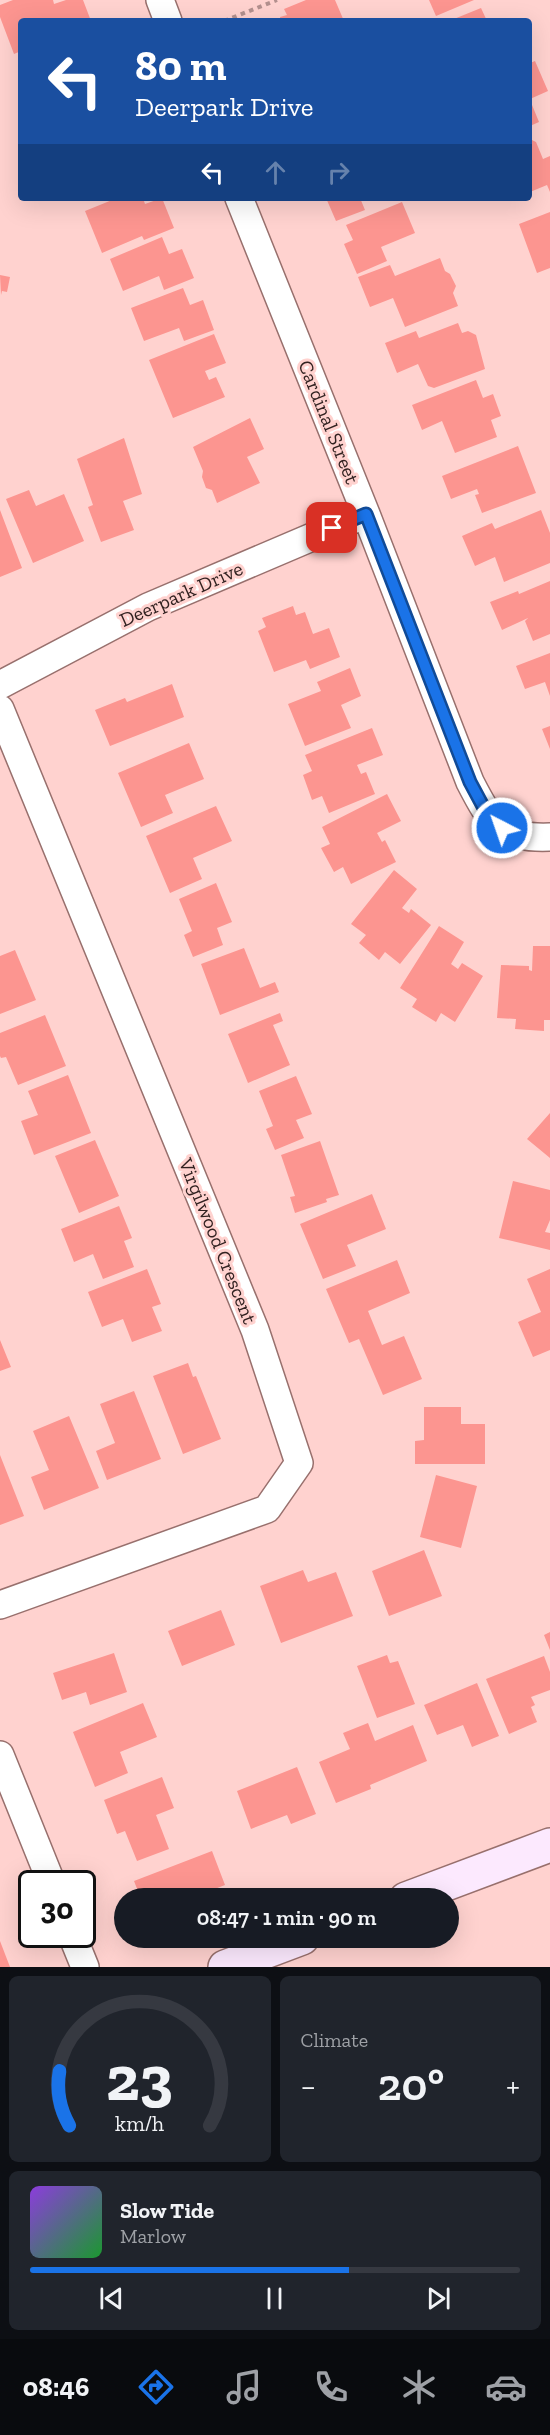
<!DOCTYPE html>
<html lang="en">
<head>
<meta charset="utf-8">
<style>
  :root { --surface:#171b24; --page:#20242c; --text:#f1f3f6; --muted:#9ea1a6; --line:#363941; --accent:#1a73e8 }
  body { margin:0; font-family:"Zilla Slab",serif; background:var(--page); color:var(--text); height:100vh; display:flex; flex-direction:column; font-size:22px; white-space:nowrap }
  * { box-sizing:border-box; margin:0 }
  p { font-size:20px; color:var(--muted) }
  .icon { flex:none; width:33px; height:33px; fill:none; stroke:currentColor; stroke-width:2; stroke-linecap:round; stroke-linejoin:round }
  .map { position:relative; height:1967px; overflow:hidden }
  .side { display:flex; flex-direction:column; gap:9px; padding:9px; background:#0d0f14; flex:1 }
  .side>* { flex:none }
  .top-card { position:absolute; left:18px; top:18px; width:514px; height:183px; border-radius:6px; box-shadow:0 6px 24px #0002; background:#1a4fa0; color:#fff; overflow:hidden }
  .speed { position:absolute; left:18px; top:1870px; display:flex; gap:12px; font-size:30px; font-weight:700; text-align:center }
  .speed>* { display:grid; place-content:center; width:78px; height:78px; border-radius:50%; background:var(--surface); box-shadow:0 6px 24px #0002; line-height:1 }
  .speed .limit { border:3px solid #111; border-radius:9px; background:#fff; color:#111 }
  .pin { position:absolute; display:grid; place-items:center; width:51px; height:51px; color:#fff; margin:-26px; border-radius:12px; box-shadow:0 3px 9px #0006 }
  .me { position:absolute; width:66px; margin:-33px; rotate:319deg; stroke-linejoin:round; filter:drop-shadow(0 0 4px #0008) }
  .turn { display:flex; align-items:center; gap:21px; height:126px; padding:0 18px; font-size:27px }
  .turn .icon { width:78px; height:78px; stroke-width:2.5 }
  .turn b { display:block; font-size:42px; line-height:51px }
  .lanes { display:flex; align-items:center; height:57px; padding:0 18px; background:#0003; justify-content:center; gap:30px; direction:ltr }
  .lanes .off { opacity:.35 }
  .big { font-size:45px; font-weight:600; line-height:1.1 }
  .side .tile { flex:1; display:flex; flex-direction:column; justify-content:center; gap:9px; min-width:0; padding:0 21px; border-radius:9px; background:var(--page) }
  .side .dial { align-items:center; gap:0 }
  .dial svg { height:156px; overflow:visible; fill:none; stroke:var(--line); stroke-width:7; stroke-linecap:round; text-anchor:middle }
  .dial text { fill:var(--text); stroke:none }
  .song { display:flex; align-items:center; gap:18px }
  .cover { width:72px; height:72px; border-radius:9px; background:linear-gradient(135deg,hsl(270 70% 55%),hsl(130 70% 35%)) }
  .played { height:6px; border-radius:3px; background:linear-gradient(90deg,var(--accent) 65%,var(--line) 65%) }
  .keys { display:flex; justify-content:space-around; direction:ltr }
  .heat { display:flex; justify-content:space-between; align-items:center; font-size:33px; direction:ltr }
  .side .tiles { flex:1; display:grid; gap:9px; grid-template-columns:1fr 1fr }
  .tile:last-child { grid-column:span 2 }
  .trip { position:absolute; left:114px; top:1888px; width:345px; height:60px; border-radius:30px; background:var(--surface); box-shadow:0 6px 24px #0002; font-weight:600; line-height:60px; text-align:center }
  .dock { display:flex; height:96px; justify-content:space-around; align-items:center; background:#090b0e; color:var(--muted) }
  .dock .icon { width:42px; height:42px }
  .dock .current { color:var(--accent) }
  .dock b { font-size:27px; color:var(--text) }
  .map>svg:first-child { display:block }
</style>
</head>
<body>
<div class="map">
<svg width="550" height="1967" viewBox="0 0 550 1967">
  <rect width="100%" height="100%" fill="#ffd2cf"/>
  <path fill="#fc9590" d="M13,0H53L54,4L66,0H83L91,21H21V51L14,54L0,17V5Z
    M306,0H335L344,21H281L280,17L287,15L284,9Z
    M429,0H474L436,16Z
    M481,8L487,21H449Z
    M535,61L548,91L530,99V63Z
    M530,100L539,122L530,126Z
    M530,139L536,142L543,159L550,156V192L547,185L530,192Z
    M117,198H143L145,204L162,198L174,228L144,240L142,236L102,253L85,211Z
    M326,198H360L365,210L336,221Z
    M402,202L415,233L381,247L387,261L357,274L344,244L353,240L346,225Z
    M550,212V268L537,273L519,224Z
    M162,237L169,254L182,249L194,278L164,290L159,276L123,291L110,259Z
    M440,258L445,271L450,274L456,286L453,293L458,306L405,327L393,298L370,307L358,277L390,265L395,276Z
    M0,275L10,277L7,292L2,291L1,295Z
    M183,288L190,305L203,300L214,330L184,341L179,328L144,341L131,308Z
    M458,323L462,333L468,331L476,335L485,369L434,388L428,386L418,364L397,373L385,343L416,331L419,338Z
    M214,334L226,363L205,371L209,380L216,377L225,397L173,418L149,360Z
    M476,380L483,398L493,394L501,416L491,420L497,437L455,453L442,421L422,430L412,405Z
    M250,418L264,449L247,457L260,483L217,503L212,490L206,488L202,477L203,471L193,447Z
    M124,438L142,494L123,501L134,530L101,542L88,507L93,505L77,459Z
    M518,446L536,493L482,513L475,495L479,494L477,489L451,499L442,476Z
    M29,490L36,506L64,494L84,541L33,563L6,499Z
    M0,510L22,568L0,577Z
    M541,510L550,533V563L504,582L495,557L475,566L462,536L492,523L495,529Z
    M550,581V634L533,641L525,621L528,618L502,630L490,602L518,591L519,594Z
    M293,606L296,615L305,612L313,634L329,628L340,657L310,669L306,660L274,672L258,631L266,627L262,618Z
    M550,653V696L545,682L525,689L516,666Z
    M350,668L361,696L341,705L351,728L305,746L288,704L321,691L317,682Z
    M172,684L184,717L110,746L95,710L125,698L127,702Z
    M550,726V749L542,729Z
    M372,728L383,755L357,765L361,774L366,772L375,794L329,813L322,796L312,800L303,775L312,771L305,755Z
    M189,743L204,779L165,795L173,813L141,827L118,773Z
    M387,794L401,821L377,833L382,842L385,840L396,862L351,884L343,867L334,872L321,848L330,844L322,827Z
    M216,806L232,841L193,858L202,879L170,893L146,836Z
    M394,870L417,889L402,908L409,913L411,909L431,925L400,964L385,952L379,960L359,943L366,935L351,924Z
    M216,883L232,922L217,928L223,945L193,957L184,935L192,931L179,899Z
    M439,926L464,942L451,964L458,969L462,963L483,976L455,1022L441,1013L436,1022L412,1007L417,999L400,988Z
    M533,946H550V1020H544V1031L515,1029L516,1019L497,1018L501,965L529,966V970L532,971Z
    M244,948L260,988L275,982L279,992L220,1015L201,964Z
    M15,950L36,1000L0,1014V956Z
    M280,1013L283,1021L273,1025L290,1065L248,1083L228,1034Z
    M45,1015L66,1066L18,1085L6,1057L1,1058L0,1056V1033Z
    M68,1075L91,1133L34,1155L21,1121L38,1115L28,1091Z
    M296,1076L312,1114L296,1120L304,1138L275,1150L266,1129L273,1126L259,1091Z
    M550,1113V1158L527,1139Z
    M95,1140L119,1196L79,1213L55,1156Z
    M320,1141L339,1195L326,1199L327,1202L295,1213L290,1197L295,1196L281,1155Z
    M513,1181L550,1190V1220L545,1232L550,1233V1250L499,1238Z
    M372,1194L386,1229L347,1245L356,1266L323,1279L300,1224Z
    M119,1206L132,1238L124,1241L134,1267L103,1279L93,1254L74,1262L61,1229Z
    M397,1260L410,1293L368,1311L382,1345L404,1336L422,1379L383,1395L359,1339L349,1343L326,1289Z
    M147,1269L161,1304L152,1307L162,1331L132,1342L123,1319L102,1327L88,1292Z
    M550,1269V1350L533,1357L518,1322L541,1312L527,1279Z
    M0,1340L11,1367L0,1371Z
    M188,1363L193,1377L196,1376L221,1439L183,1454L153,1376Z
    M134,1391L161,1459L107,1480L96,1451L115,1443L100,1404Z
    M424,1407H461V1424H485V1464H415V1441L424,1440Z
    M69,1416L99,1488L44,1510L31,1477L49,1470L33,1431Z
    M0,1455L24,1516L0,1525Z
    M436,1475L477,1486L461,1548L420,1537Z
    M424,1550L442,1596L389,1616L372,1571Z
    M303,1570L308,1582L336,1572L353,1616L281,1643L260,1586Z
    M221,1610L235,1645L182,1666L168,1631Z
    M550,1632V1650L544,1635Z
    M114,1653L127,1692L90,1705L86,1692L62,1700L53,1673Z
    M387,1655L390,1663L398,1661L415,1704L377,1718L357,1666Z
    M544,1656L550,1672V1690L531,1697L535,1705L531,1707L537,1722L509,1734L486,1679Z
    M477,1683L499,1736L472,1747L463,1725L437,1735L424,1705Z
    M143,1703L157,1737L120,1752L128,1773L95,1787L73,1732Z
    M368,1723L375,1741L413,1725L427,1761L370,1785L371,1789L336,1803L319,1762L350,1749L343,1733Z
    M297,1767L316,1814L291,1824L287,1815L251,1829L237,1791Z
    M162,1777L174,1808L156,1815L169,1849L137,1861L125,1831L117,1834L104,1800Z
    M212,1851L225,1885L189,1899H141L134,1881Z
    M0,1941L10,1967H0Z"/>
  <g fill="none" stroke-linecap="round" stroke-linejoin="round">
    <defs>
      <path id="street" d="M160,0L168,21
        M239,198L366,514L470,782C491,823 501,839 550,837
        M0,685L148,607L366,514
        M0,709L255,1330L299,1463L267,1509L0,1605
        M0,1755L52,1884
        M72,1935L85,1967"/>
      <path id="secondary" d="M406,1899L550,1845
        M225,1967L302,1938"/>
    </defs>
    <use href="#street" stroke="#98706d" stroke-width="30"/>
    <use href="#secondary" stroke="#98706d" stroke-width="36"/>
    <path stroke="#b3908e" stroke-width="4" stroke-dasharray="4.5 4.5" stroke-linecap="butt" d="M224,21L277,0"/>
    <use href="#street" stroke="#fff" stroke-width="27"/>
    <use href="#secondary" stroke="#fce9fe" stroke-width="33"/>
  </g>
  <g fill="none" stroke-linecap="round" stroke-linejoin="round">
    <defs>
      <path id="route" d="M332,528L366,514L470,782L485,810L502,828"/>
    </defs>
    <use href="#route" stroke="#114b97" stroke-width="15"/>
    <use href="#route" stroke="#1a73e8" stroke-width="10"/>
  </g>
  <g text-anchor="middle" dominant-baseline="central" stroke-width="6" stroke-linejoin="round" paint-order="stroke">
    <g font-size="20" fill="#322221" stroke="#ffd2cf">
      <text transform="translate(329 422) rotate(68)">Cardinal Street</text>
      <text transform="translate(181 594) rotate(-24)">Deerpark Drive</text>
      <text transform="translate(218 1241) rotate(68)">Virgilwood Crescent</text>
    </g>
  </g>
</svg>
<div class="speed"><div class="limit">30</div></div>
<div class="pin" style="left:332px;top:528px;background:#d93025"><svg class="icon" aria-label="arrive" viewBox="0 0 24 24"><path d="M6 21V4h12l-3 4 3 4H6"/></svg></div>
<svg class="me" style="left:502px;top:828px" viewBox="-20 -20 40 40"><circle r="17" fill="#1a73e8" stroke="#fff" stroke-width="3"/><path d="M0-11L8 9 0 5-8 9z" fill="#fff"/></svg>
<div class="trip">08:47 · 1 min · 90 m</div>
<div class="top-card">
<div class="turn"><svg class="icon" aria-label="left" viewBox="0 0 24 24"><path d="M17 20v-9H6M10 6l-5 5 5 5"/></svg><div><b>80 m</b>Deerpark Drive</div></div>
<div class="lanes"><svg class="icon" aria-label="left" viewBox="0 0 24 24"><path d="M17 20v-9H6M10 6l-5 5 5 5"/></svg><svg class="icon off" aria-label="ahead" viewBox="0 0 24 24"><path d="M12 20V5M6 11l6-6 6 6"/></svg><svg class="icon off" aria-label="right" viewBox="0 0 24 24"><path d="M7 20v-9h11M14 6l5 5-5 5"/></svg></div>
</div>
</div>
<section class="side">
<div class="tiles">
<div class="tile dial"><svg viewBox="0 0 100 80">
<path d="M14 69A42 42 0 1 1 86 69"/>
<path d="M14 69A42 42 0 0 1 9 41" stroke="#1a73e8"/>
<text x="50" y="56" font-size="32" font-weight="700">23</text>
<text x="50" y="72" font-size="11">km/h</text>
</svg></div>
<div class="tile"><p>Climate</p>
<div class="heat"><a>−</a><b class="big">20°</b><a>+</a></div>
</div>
<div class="tile">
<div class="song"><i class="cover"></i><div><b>Slow Tide</b><p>Marlow</p></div></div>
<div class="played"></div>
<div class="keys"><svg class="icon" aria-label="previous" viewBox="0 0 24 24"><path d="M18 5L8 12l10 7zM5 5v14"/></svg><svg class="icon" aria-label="pause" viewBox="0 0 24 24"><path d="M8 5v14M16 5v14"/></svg><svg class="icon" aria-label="next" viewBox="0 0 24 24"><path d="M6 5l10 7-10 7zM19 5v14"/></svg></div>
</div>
</div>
</section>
<nav class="dock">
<b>08:46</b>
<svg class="icon current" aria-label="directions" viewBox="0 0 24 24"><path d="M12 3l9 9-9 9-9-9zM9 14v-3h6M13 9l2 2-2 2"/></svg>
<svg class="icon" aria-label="music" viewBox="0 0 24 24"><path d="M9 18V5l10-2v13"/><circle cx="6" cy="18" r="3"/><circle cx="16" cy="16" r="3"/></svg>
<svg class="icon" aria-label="phone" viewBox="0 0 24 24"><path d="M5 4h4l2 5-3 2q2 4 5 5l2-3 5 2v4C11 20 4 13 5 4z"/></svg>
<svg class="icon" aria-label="climate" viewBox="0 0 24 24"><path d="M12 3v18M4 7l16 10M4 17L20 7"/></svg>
<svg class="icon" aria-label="car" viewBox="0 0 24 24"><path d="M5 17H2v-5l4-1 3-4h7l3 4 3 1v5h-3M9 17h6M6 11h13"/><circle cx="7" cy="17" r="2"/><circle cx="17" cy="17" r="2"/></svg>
</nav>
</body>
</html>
